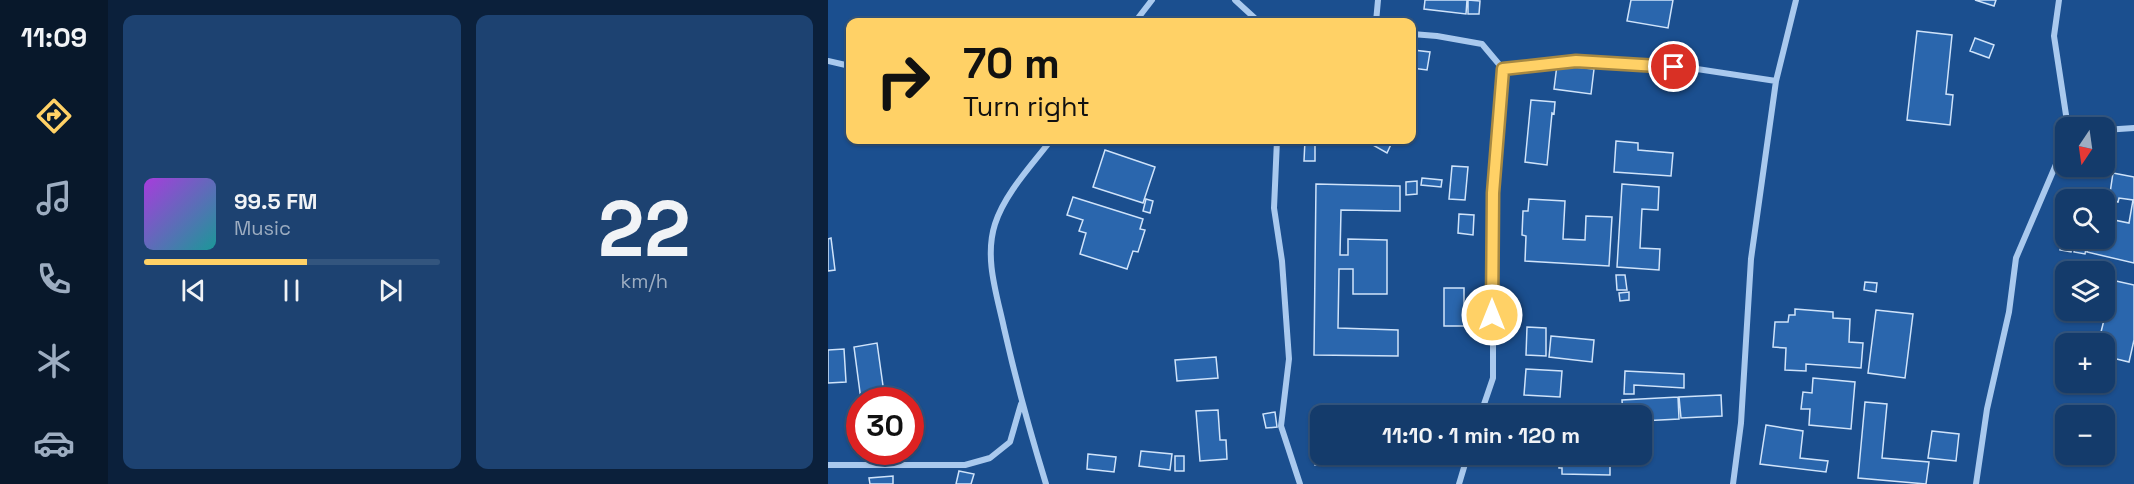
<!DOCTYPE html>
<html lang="en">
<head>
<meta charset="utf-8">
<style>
  :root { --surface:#143b6b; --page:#1d4271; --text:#f1f3f6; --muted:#9dadc1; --line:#33557e; --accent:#ffd166 }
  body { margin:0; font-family:"Space Grotesk",sans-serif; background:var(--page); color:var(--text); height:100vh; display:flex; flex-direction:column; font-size:22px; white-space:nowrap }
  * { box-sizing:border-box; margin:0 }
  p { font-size:20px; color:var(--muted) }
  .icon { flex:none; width:33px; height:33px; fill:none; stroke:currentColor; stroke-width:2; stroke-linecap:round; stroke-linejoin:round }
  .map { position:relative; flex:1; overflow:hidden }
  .details { display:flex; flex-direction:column; gap:15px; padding:15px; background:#0b203b; width:720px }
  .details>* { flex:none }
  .hud { position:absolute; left:18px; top:18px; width:570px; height:126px; border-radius:12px; box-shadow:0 2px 4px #0004,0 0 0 2px var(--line); background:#ffd166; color:#111; overflow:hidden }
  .needle { width:39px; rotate:193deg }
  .tools { position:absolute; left:1227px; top:117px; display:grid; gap:12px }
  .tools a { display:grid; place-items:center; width:60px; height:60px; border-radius:12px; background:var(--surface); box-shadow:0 2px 4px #0004,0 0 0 2px var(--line); font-size:30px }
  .speed { position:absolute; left:18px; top:387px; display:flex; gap:12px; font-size:30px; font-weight:700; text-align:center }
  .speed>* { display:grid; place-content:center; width:78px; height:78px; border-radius:50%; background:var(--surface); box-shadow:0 2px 4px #0004,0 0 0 2px var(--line); line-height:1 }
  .speed .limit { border:9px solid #d22; background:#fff; color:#111 }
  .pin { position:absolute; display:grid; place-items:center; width:51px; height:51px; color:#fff; margin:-26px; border:3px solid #fff; border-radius:50%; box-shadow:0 2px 6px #0007 }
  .me { position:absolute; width:66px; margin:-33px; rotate:0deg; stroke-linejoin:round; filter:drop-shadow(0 0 4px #0008) }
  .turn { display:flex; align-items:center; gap:21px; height:126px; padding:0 18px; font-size:27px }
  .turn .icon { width:78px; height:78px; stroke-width:2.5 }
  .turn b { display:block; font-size:42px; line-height:51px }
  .details .card { flex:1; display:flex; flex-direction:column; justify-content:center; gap:9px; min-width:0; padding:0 21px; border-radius:12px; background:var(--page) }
  .details .dial { align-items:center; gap:0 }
  .dial b { font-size:78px; line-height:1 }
  .song { display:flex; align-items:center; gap:18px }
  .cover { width:72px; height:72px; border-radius:9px; background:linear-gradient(135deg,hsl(280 70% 55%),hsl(180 70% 35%)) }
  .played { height:6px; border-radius:3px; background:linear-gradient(90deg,var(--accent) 55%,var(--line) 55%) }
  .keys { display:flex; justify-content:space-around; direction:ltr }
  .details .tiles { flex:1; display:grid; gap:15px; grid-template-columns:repeat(2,1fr) }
  .trip { position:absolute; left:482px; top:405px; width:342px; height:60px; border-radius:12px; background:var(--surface); box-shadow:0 2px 4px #0004,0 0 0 2px var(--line); font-weight:700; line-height:60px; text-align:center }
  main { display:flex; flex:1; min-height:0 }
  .dock { display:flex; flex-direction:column; width:108px; justify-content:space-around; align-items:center; background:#08182b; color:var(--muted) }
  .dock .icon { width:42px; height:42px }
  .dock .current { color:var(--accent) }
  .dock b { font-size:27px; color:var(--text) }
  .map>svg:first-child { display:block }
</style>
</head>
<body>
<main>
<nav class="dock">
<b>11:09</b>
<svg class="icon current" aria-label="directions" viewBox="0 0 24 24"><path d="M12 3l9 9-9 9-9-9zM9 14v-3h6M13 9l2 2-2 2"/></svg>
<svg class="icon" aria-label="music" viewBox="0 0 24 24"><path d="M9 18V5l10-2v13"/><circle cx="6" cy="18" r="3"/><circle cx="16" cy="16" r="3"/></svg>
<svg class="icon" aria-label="phone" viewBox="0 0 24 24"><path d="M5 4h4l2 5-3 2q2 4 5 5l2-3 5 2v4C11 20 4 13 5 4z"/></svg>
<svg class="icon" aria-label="climate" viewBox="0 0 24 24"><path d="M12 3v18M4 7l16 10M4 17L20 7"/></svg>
<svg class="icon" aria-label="car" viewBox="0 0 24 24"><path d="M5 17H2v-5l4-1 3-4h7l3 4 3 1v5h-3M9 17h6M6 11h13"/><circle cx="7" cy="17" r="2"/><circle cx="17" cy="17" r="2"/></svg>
</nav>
<section class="details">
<div class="tiles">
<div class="card">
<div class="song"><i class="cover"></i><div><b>99.5 FM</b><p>Music</p></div></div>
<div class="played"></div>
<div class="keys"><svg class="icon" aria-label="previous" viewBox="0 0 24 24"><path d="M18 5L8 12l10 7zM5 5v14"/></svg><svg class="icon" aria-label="pause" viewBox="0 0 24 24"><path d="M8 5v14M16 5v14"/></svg><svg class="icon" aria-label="next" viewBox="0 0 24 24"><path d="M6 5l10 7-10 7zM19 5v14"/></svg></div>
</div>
<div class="card dial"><b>22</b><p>km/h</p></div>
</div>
</section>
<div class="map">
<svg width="1306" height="484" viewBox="0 0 1306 484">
  <rect width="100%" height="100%" fill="#1b4f8f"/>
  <path fill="#2a66ad" stroke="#cfe3fa" stroke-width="1.5" d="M597,0H639L638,14L596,9Z
    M640,0L652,1L651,14H640Z
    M803,0H845L840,28L799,21Z
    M1147,0H1168L1166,6Z
    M1089,31L1124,35L1118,94L1125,95L1122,125L1079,120Z
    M1147,38L1166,45L1161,58L1142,51Z
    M585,50L602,52L599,70L584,68Z
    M729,65L766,69L763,94L726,89Z
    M703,100L727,102L726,114L724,113L719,165L697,162Z
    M477,140H487V161H476Z
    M536,140H565L559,153Z
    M788,141L810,143V150L845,153L843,176L786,172Z
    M277,150L327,167L315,203L265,187Z
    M624,166L640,167L637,200L621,199Z
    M1285,173L1306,177V263L1259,252L1261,243L1236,239L1238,228V238H1276V218L1301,223L1305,200L1291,198L1290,202L1281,200Z
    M594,178L614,180L613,187L593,185Z
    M589,181V194L578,195V182Z
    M488,184L572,186V211L513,210L512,255H520V239L559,240V294H525V269H511L510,328L570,330V356L486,355Z
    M794,184L831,187L830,210L814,209L812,248L832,249L831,270L789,267Z
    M245,197L315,219L312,229L317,230L310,252L305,251L299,269L252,254L258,233L251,231L255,220L239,215Z
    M318,199L325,201L322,213L315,211Z
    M701,199L737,201L735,239L757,240L758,216L784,217L781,266L697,261L698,236L694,235L695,211H700Z
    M631,214L646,215L645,235L630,233Z
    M3,238L7,270L0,271V239Z
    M1234,240L1245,243L1243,252L1232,250Z
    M1247,247L1258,249L1257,254L1246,252Z
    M788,275H797L799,290H789Z
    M1279,279L1306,285V340L1301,362L1276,356V344H1270L1278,312L1273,310H1276V292Z
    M1037,282L1049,283L1048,292L1036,290Z
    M616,288H636V326H616Z
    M801,292V300L792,301L791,293Z
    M967,309L1005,312V318L1022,319L1021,342L1035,343L1033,368L978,364V371L957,370L958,348L945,347L947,322H960L961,315H967Z
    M1048,310L1085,314L1077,378L1040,373Z
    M699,327L718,328V356L698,355Z
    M723,336L766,340L764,362L721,357Z
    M49,343L57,400H33L26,347Z
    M16,349L18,382L0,383V350Z
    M388,357L390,378L349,381L347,360Z
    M698,369L734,371L732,397L696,395Z
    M797,371L856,374V388L806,385V394H796Z
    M985,378L1027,382L1023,429L981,425L982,409H973L975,392L984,393Z
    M893,395L894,416L853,418L851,397Z
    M850,397L851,419L813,421V416H795L794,400Z
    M1037,402L1059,404L1054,458L1101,462L1098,484L1030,478Z
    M390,410L392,440H398L399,459L372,461L368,411Z
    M447,412L449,427L438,428L435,414Z
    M938,425L975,431L972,458L1000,461L998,472L932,464Z
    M1104,431L1131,434L1128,461L1100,458Z
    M487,441H492V454H553V465H487Z
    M313,451L344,454L342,470L311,466Z
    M260,454L288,457L286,472L259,469Z
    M731,454H785V462H782V475L734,474V468H731Z
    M347,456H356V471H347Z
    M131,471L146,474L143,484H128Z
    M65,476V484H42L41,478Z"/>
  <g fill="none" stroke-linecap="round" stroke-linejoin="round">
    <path stroke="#a9c9ee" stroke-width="6" d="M407,0L431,22
      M1231,0L1226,36L1240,128
      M307,22L324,0
      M548,22L550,0
      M584,34L609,36L654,44L675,69L665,193V378L652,416
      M0,61L22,66
      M675,69L748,61L778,62L869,69L948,81L923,259L913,423L905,484
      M948,81L968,0
      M1276,130L1306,128
      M449,140L446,208L454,261L461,359L453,426L472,484
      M0,465H137L162,458L182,442L193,404
      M218,484C202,432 188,381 176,328C169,295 156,258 167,224C177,193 204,165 223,140
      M631,484L640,454
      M1148,484L1159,409L1181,312L1188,258L1238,141"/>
  </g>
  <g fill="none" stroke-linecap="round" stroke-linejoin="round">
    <defs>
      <path id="route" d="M664,315L665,193L675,69L748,61L846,67"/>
    </defs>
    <use href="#route" stroke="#a68842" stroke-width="15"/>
    <use href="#route" stroke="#ffd166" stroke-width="10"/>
  </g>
</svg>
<div class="tools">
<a><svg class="needle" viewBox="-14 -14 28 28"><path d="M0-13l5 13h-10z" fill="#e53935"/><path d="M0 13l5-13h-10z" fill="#9dadc1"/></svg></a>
<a><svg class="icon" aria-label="search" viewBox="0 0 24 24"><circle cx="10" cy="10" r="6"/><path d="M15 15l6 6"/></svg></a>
<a><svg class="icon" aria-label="layers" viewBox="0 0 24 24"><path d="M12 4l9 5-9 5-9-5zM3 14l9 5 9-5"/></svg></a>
<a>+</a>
<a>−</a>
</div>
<div class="speed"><div class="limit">30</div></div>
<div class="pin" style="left:846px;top:67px;background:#d93025"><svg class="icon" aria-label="arrive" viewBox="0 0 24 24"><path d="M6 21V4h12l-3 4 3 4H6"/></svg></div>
<svg class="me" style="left:664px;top:315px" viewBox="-20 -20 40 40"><circle r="17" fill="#ffd166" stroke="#fff" stroke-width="3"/><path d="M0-11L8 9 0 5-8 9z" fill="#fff"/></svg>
<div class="trip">11:10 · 1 min · 120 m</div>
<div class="hud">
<div class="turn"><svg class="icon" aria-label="right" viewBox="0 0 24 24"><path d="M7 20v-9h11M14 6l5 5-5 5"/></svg><div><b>70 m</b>Turn right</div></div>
</div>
</div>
</main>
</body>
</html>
